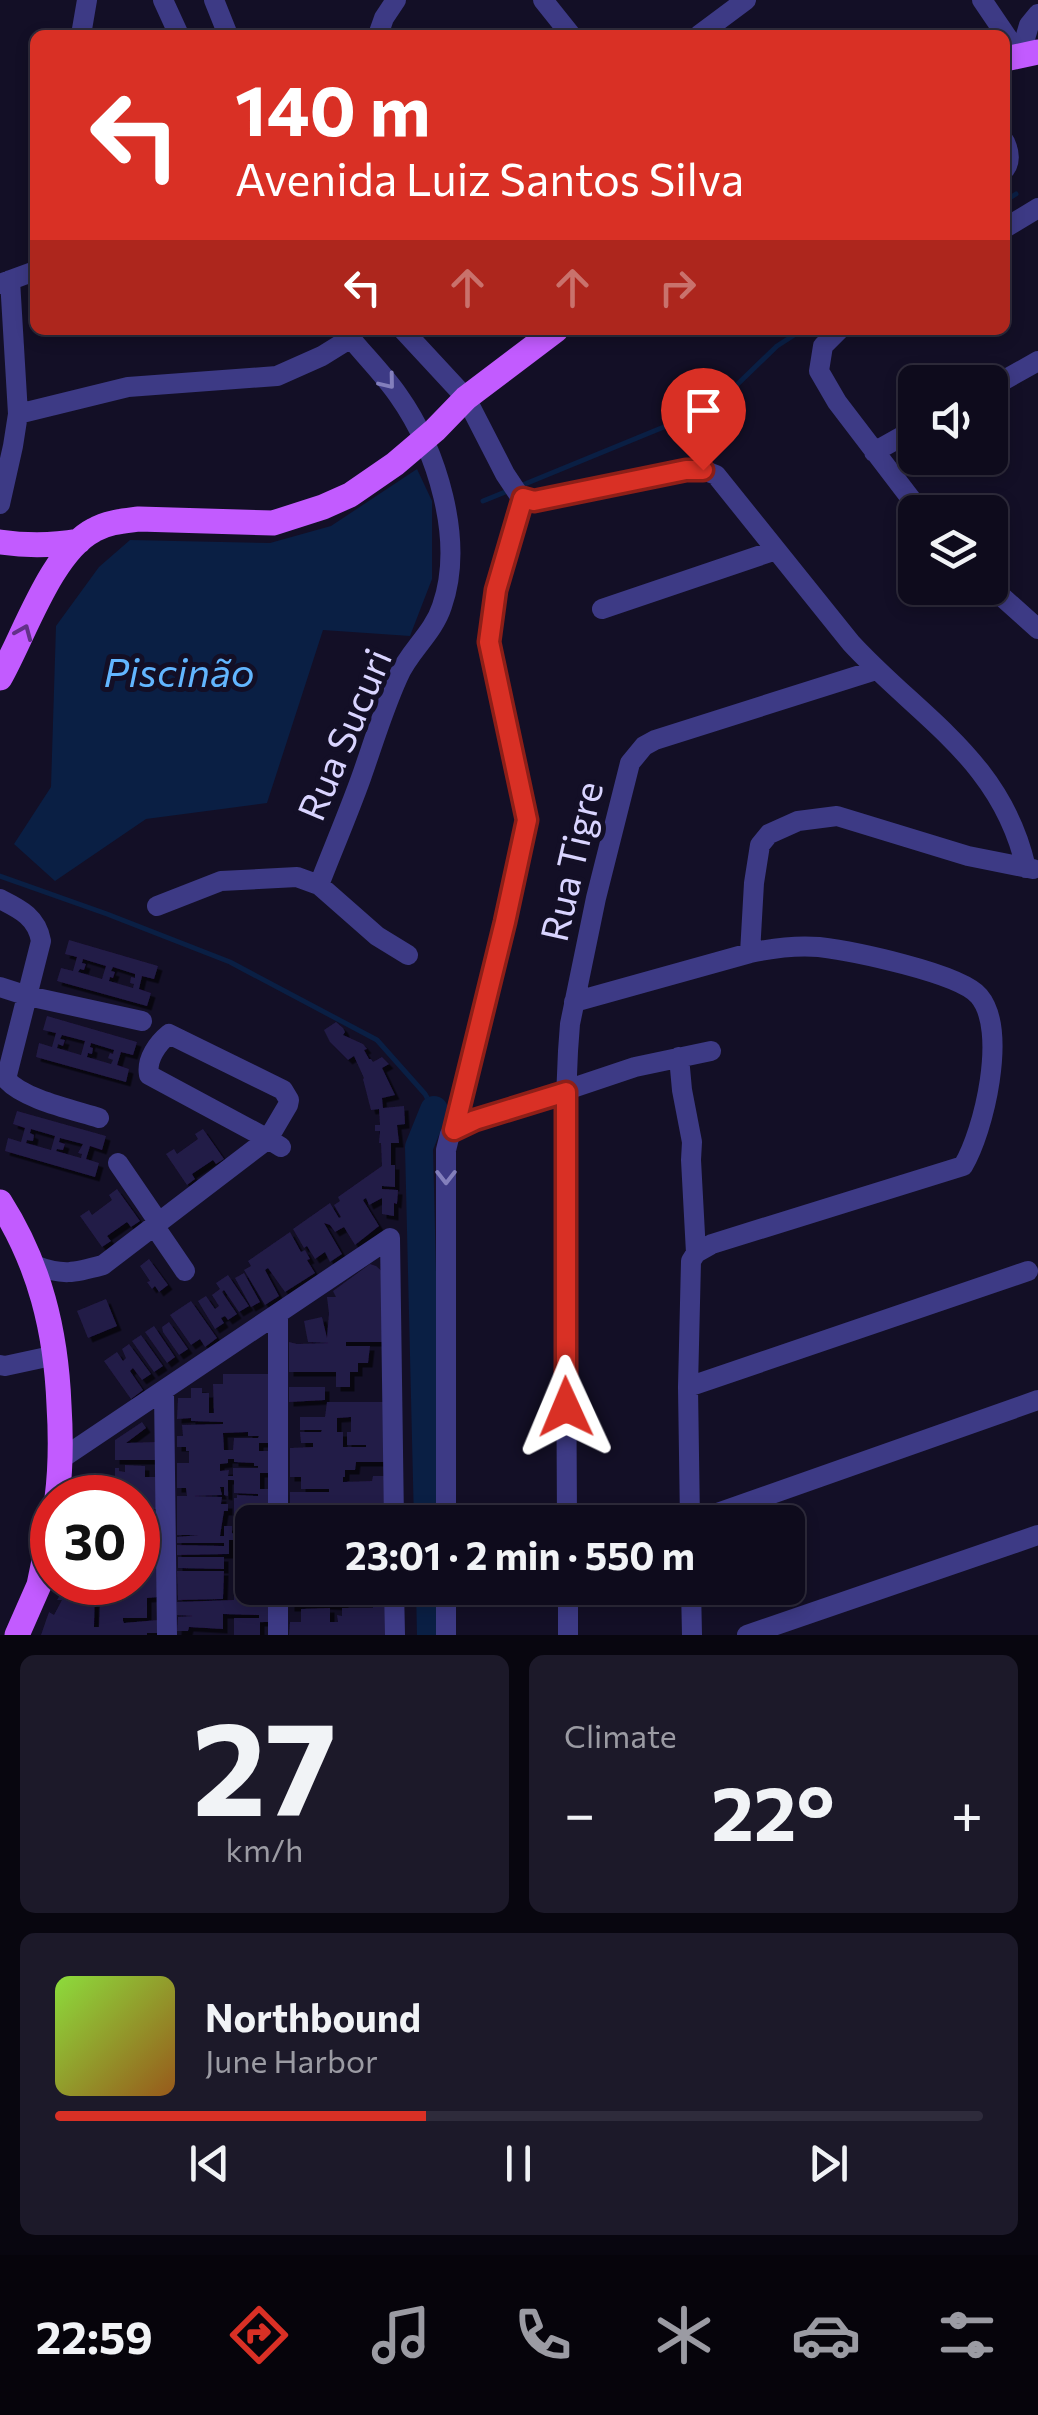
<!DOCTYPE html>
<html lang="en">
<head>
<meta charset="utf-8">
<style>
  :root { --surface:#0e0b1c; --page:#1c1929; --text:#f1f3f6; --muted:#9b9ba3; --line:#2e2b3b; --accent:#d93025 }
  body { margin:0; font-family:Commissioner,sans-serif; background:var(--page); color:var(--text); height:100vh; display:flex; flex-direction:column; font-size:38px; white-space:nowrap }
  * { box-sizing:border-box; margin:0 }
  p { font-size:32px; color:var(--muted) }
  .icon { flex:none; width:55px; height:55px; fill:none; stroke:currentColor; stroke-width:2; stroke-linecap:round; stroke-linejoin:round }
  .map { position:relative; height:1635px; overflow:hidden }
  .drawer { display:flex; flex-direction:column; gap:20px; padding:20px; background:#08060f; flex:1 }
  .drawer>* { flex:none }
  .banner { position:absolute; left:30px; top:30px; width:980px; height:305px; border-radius:15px; box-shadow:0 5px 15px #0003,0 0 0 2px var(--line); background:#d93025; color:#fff; overflow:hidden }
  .fabs { position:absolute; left:898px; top:365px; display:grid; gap:20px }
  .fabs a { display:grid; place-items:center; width:110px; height:110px; border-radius:15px; background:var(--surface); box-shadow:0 5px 15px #0003,0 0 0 2px var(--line); font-size:50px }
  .speed { position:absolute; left:30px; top:1475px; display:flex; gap:20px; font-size:50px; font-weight:700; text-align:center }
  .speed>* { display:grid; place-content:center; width:130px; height:130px; border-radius:50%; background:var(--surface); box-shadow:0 5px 15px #0003,0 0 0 2px var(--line); line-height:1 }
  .speed .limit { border:15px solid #d22; background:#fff; color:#111 }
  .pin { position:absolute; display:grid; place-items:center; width:85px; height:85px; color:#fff; margin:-102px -42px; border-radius:50% 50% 50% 0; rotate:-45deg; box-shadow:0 0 10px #0007 }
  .pin .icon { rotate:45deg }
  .me { position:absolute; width:110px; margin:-55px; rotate:359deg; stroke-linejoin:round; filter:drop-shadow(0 0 8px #0008) }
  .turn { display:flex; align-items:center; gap:35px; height:210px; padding:0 40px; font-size:45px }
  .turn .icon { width:130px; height:130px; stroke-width:2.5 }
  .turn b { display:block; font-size:70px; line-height:85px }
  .lanes { display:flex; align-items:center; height:95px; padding:0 40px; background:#0003; justify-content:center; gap:50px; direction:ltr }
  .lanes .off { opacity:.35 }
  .big { font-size:75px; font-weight:700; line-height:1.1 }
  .drawer .card { flex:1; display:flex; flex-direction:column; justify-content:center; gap:15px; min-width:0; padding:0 35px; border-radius:15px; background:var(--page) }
  .drawer .dial { align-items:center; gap:0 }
  .dial b { font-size:130px; line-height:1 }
  .song { display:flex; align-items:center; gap:30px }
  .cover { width:120px; height:120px; border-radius:15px; background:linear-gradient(135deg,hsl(90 70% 55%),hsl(30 70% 35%)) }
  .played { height:10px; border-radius:5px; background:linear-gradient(90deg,var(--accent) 40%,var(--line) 40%) }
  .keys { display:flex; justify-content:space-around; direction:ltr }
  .heat { display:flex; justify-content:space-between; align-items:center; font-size:55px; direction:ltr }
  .drawer .tiles { flex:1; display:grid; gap:20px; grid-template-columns:1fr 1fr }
  .card:last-child { grid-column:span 2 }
  .trip { position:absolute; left:235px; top:1505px; width:570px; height:100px; border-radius:15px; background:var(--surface); box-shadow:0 5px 15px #0003,0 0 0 2px var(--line); font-weight:700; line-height:100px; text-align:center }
  .dock { display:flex; height:160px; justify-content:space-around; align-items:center; background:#06040b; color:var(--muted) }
  .dock .icon { width:70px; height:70px }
  .dock .on { color:var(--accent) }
  .dock b { font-size:45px; color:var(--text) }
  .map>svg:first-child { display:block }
</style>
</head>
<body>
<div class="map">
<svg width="1038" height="1635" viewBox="0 0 1038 1635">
  <defs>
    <filter id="shadow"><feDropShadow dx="4.5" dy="4.5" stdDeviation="0" flood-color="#0009"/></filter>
  </defs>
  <rect width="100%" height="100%" fill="#130f26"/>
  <path fill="#0a1f44" d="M417,469L432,501V579L410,636L323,630L267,803L146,819L55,881L14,844L51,787L56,626L99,567L130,540L270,543L331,526Z"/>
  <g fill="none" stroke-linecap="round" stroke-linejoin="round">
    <path stroke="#0a1f44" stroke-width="5" d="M1005,201L1016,194
      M520,486L715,406L777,346L802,330
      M483,501L510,490
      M0,876L107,914L230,962L377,1040L425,1094L434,1110"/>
    <path stroke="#0a1f44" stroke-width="28" d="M428,1522L419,1147L434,1110
      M430,1588L431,1635"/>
  </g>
  <path fill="#241b47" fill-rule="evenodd" filter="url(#shadow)" d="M69,940L158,966L154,979L142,976L139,989L151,993L147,1006L57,981L61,968L73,971L77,957L65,954ZM83,959L106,966L102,979L78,972L80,969L84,970L86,964L82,963ZM113,967L135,974V978L131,977L130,983L134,984L133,988L109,981L110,977L113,978L115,972L111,971Z
    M47,1016L137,1042L133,1055L121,1052L117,1065L129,1069L126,1082L36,1057L39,1043L52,1047L56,1033L43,1030ZM62,1035L85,1041L81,1055L57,1048L58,1044L63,1046L65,1040L60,1039ZM91,1043L114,1050L113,1054L110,1053L108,1058L113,1060L111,1064L87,1057L88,1053L92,1054L93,1048L90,1047Z
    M336,1022L343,1028L345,1032L343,1035L363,1044L367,1049L364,1050L369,1059H371L373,1062L382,1057L389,1064L382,1068L395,1095L382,1098L383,1108L404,1106L405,1124L397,1125L399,1143H391V1165H395V1187L382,1186V1189L398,1190L397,1204L394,1203V1216L382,1214V1198L369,1205L366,1198L363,1200L379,1226L355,1245L344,1227L335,1232L330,1225L324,1223L342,1254L330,1262L325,1252L315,1259L307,1246L304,1248L293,1229L330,1203L339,1218L341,1217L334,1205L340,1201L338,1197L382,1166L381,1143H379L380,1131H375V1125H380L379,1109L371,1110L363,1079L364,1078L354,1056L348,1060L330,1042L324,1030Z
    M17,1111L106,1136L102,1150L90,1146L86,1159L99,1163L95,1177L5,1151L8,1138L21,1142L25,1128L13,1124ZM31,1129L55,1136L51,1150L26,1143L27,1140L33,1141L34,1135L30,1133ZM60,1138L83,1144L78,1153L82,1154L81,1158L56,1151L57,1149L63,1150L65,1144L59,1142Z
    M203,1129L224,1159L216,1164L213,1160L192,1174L195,1179L187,1185L166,1154L174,1149L177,1154L198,1139L195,1134Z
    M117,1189L140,1221L131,1227L127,1222L107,1236L111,1241L102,1247L80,1216L89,1210L92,1215L112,1200L109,1195Z
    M290,1232L301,1252L305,1250L310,1259L307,1260L315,1273L285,1292L268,1268L265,1270L279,1296L265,1305L244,1270L251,1266L248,1261Z
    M149,1259L168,1285L159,1292L155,1286L152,1289L147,1282L150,1281L140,1266Z
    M370,1264L376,1266L384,1273L383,1342H346V1346H370L368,1363H358V1372H350V1387H336V1372H289V1342L297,1344L330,1343L308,1342L304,1321L322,1317L327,1338L329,1313L327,1297H336L333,1291Z
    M244,1273L260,1302L251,1307L235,1278Z
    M228,1275L249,1306L239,1312L224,1290L222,1292L216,1283Z
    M220,1289L237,1314L228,1320L225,1316L221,1318L224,1323L215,1329L198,1301L206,1296L215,1309L219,1306L212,1295Z
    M106,1299L117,1326L88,1338L77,1311Z
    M191,1301L217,1338L205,1347L200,1339L191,1345L170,1315Z
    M169,1322L188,1349L179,1355L163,1332L162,1327Z
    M154,1326L175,1357L167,1363L145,1332Z
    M141,1335L163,1366L154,1372L132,1341Z
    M129,1344L151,1374L142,1380L133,1368L130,1371L143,1390L131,1399L104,1361L117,1352L123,1361L126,1358L122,1349Z
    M223,1374H269L270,1443H259V1451H270V1473H260V1489H270V1503H261L260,1519H268V1522L234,1523V1498H237V1495L258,1496V1494L234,1493V1480H228V1496L224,1495V1487H220L222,1495L193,1496L222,1497L221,1504H228V1511H224L220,1536H224V1526H232V1533L234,1534V1527L252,1528V1554L234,1553V1540H229V1554L177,1555V1545L224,1546V1543H177V1537L199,1535H177V1496H187L186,1488H177V1463H189V1451H186V1447H177V1436H183L182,1425L223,1424V1422L191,1421V1418L177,1419L178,1398H191V1388H202V1393H209V1413H214L213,1384H223ZM248,1432V1436H259L258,1438H234L233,1450H224L223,1433ZM228,1459H234V1462L254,1463V1466H258V1468H233V1476H228L229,1470L220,1471V1464L228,1463Z
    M289,1387H325V1400L289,1402Z
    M327,1402H384V1462H356L355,1470H345V1477H343V1482L372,1481L373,1476H384L385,1506L377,1507V1522H290V1492H329V1489H301V1477H290V1448L313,1447V1443H301L300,1432H321L322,1430H300V1417H325ZM351,1417V1432H347V1445H366V1447H343V1432H337V1418Z
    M142,1422L146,1428L126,1443L156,1442V1460H115V1440Z
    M125,1465L145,1466V1477H156L157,1509H138L136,1493H140V1490H120V1493H115V1468H119V1471L125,1472Z
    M138,1530H157V1558H138Z
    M178,1557H224V1569L178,1568Z
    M234,1558H252V1583L234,1584Z
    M138,1563H157L158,1597L147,1598V1618H123V1621L124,1623L158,1620V1633H147V1635H41L49,1612L54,1615L62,1600H57L65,1587H61V1582H138ZM95,1586H116V1590H111V1604H100L99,1627H94Z
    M177,1571H224L223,1599L178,1600Z
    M234,1587L270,1588L269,1622H260V1635H234V1618H259V1615L223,1614V1629L189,1627L188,1631H177L178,1617L193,1616L177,1615V1602L234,1600Z
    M290,1588H302V1592H328V1588H376V1606H385V1635H289L290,1622H301V1609L330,1608V1622H338L337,1615L342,1616V1608H373L372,1601H344V1606L311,1604V1607H290Z"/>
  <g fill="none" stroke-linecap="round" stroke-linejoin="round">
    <path stroke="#3d3a85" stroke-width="20" d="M163,0L179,35
      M214,0L228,35
      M543,0L571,35
      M982,0L1020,56
      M81,35L87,0
      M378,35L384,18L396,0
      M699,35L746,0
      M1020,56L1029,25L1038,14
      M1005,142C1009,151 1011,161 1005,169
      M1005,228L1038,208
      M0,284L35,271
      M403,330L466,398L505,474L517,492L528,500L576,494L686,469L703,470L716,475L851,643C920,718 1002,760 1026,868
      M839,330L823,346L819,371L837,402L921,512
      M990,388L1038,361
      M18,414L128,387L277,376L322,356L351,338
      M874,452L915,429
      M0,504L13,446L18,414L10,280
      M990,586L1038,629
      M602,609L776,550
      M319,885C333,849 348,814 361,778C373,744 383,710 398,677C409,651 433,634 442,606C465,540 437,450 398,395C382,372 361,352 344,330
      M0,899C20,909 37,917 41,941L6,1079C22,1099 74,1110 99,1118
      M157,906L221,881L297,877L319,885L377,936L408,955
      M750,953L754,883L760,845L769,834L798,821L837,816L968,856L1033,869
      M0,987L28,996L142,1021
      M574,1002L750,953C773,948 796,945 819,947C852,951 960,973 979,996C1008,1030 984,1131 963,1166L712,1244L696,1253L691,1261L688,1387L690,1522
      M679,1057L682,1090L692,1142L691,1160L696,1253
      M454,1130L505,922L527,820L489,642L496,590L523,497
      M118,1163L159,1223
      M155,1227L185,1271
      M390,1238L394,1522
      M34,1265C63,1276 74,1273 103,1265L268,1139L288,1105L289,1100L283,1090L169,1034C158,1043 146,1059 149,1075L268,1139L281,1147
      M278,1314V1522
      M0,1365L5,1366L56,1355
      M688,1387L1028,1271
      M164,1391L167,1635
      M61,1459L390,1238
      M446,1522V1150L450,1134L462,1125L635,1067L711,1051
      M567,1522L565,1122L568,1051L570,1024L596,898L630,763L644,746L655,740L876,670
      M692,1522L1038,1400
      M278,1588V1635
      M394,1588L395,1635
      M568,1588V1635
      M691,1588L692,1635
      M446,1635V1588
      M747,1635L1038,1535"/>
    <path stroke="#c25bff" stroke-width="25" d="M1005,59L1038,52
      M0,542C28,546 51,546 79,541
      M0,678C24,636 51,552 94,530C108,522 124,521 139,519L273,523L323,507L350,495L395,464L435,430L466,398L556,330
      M0,1202C40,1265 56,1331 59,1405C61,1437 61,1467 57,1498
      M17,1635L39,1585L52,1522"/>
  </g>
  <defs><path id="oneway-chevron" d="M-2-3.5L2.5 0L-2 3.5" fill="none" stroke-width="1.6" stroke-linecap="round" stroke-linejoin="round" transform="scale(2.5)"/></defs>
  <g stroke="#837fbc">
    <use href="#oneway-chevron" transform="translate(388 382) rotate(51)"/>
    <use href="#oneway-chevron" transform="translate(446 1177) rotate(90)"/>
  </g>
  <use stroke="#623188" href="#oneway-chevron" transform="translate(24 632) rotate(-67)"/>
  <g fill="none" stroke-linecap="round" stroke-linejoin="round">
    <defs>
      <path id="route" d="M566,1407V1092L475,1120L454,1130L505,922L527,820L489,642L496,590L523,498L534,501L686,470H703"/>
    </defs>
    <use href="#route" stroke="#8d1f18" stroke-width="25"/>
    <use href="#route" stroke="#d93025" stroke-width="18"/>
  </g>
  <g text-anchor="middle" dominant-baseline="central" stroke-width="10" stroke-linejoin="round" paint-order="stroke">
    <g font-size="38" fill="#d9d4ff" stroke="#130f26">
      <text transform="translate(343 734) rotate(-67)">Rua Sucuri</text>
      <text transform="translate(570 861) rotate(-77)">Rua Tigre</text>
    </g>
    <g font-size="40" font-style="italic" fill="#62b6ff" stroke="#130f26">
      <text x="179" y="670">Piscinão</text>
    </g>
  </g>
</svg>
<div class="fabs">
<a><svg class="icon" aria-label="sound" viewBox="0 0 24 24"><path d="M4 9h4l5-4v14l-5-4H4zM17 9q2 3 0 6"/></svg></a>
<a><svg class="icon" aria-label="layers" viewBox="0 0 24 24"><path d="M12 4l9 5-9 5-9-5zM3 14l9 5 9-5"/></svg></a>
</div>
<div class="speed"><div class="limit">30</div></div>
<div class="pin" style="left:703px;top:470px;background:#d93025"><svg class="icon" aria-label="arrive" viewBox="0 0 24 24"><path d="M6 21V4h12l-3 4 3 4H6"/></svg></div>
<svg class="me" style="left:566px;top:1407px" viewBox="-20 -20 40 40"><path d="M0-17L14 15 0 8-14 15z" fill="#d93025" stroke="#fff" stroke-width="4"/></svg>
<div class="trip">23:01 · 2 min · 550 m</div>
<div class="banner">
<div class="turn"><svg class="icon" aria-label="left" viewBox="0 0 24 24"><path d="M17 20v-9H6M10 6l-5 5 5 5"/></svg><div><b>140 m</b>Avenida Luiz Santos Silva</div></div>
<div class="lanes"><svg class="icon" aria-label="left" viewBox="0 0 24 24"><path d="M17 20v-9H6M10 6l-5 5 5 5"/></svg><svg class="icon off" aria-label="ahead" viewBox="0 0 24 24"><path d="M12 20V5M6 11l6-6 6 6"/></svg><svg class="icon off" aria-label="ahead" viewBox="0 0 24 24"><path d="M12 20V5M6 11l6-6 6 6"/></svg><svg class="icon off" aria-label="right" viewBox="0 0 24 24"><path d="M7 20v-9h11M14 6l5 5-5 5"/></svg></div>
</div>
</div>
<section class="drawer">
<div class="tiles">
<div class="card dial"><b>27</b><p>km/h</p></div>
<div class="card"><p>Climate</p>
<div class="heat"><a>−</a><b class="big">22°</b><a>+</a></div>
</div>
<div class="card">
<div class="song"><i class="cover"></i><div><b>Northbound</b><p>June Harbor</p></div></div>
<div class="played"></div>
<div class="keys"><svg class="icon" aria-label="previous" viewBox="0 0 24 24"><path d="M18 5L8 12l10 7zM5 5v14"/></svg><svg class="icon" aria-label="pause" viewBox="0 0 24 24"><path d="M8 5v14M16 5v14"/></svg><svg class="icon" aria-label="next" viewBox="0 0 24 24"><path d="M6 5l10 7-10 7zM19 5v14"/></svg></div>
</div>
</div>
</section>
<nav class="dock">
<b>22:59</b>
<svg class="icon on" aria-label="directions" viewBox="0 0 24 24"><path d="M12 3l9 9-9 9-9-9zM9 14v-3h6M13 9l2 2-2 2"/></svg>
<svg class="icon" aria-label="music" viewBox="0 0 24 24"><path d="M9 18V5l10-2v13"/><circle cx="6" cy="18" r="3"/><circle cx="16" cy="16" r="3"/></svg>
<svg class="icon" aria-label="phone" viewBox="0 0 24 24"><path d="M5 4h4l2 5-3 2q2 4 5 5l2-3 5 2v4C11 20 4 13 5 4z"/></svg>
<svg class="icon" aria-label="climate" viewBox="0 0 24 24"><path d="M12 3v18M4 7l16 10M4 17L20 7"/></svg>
<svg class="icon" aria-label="car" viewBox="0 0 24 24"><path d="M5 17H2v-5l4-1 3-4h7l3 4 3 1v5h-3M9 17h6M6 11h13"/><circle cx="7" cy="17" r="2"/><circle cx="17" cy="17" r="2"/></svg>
<svg class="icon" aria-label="filters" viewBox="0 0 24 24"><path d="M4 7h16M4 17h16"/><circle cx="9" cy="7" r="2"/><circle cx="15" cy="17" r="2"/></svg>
</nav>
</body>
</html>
